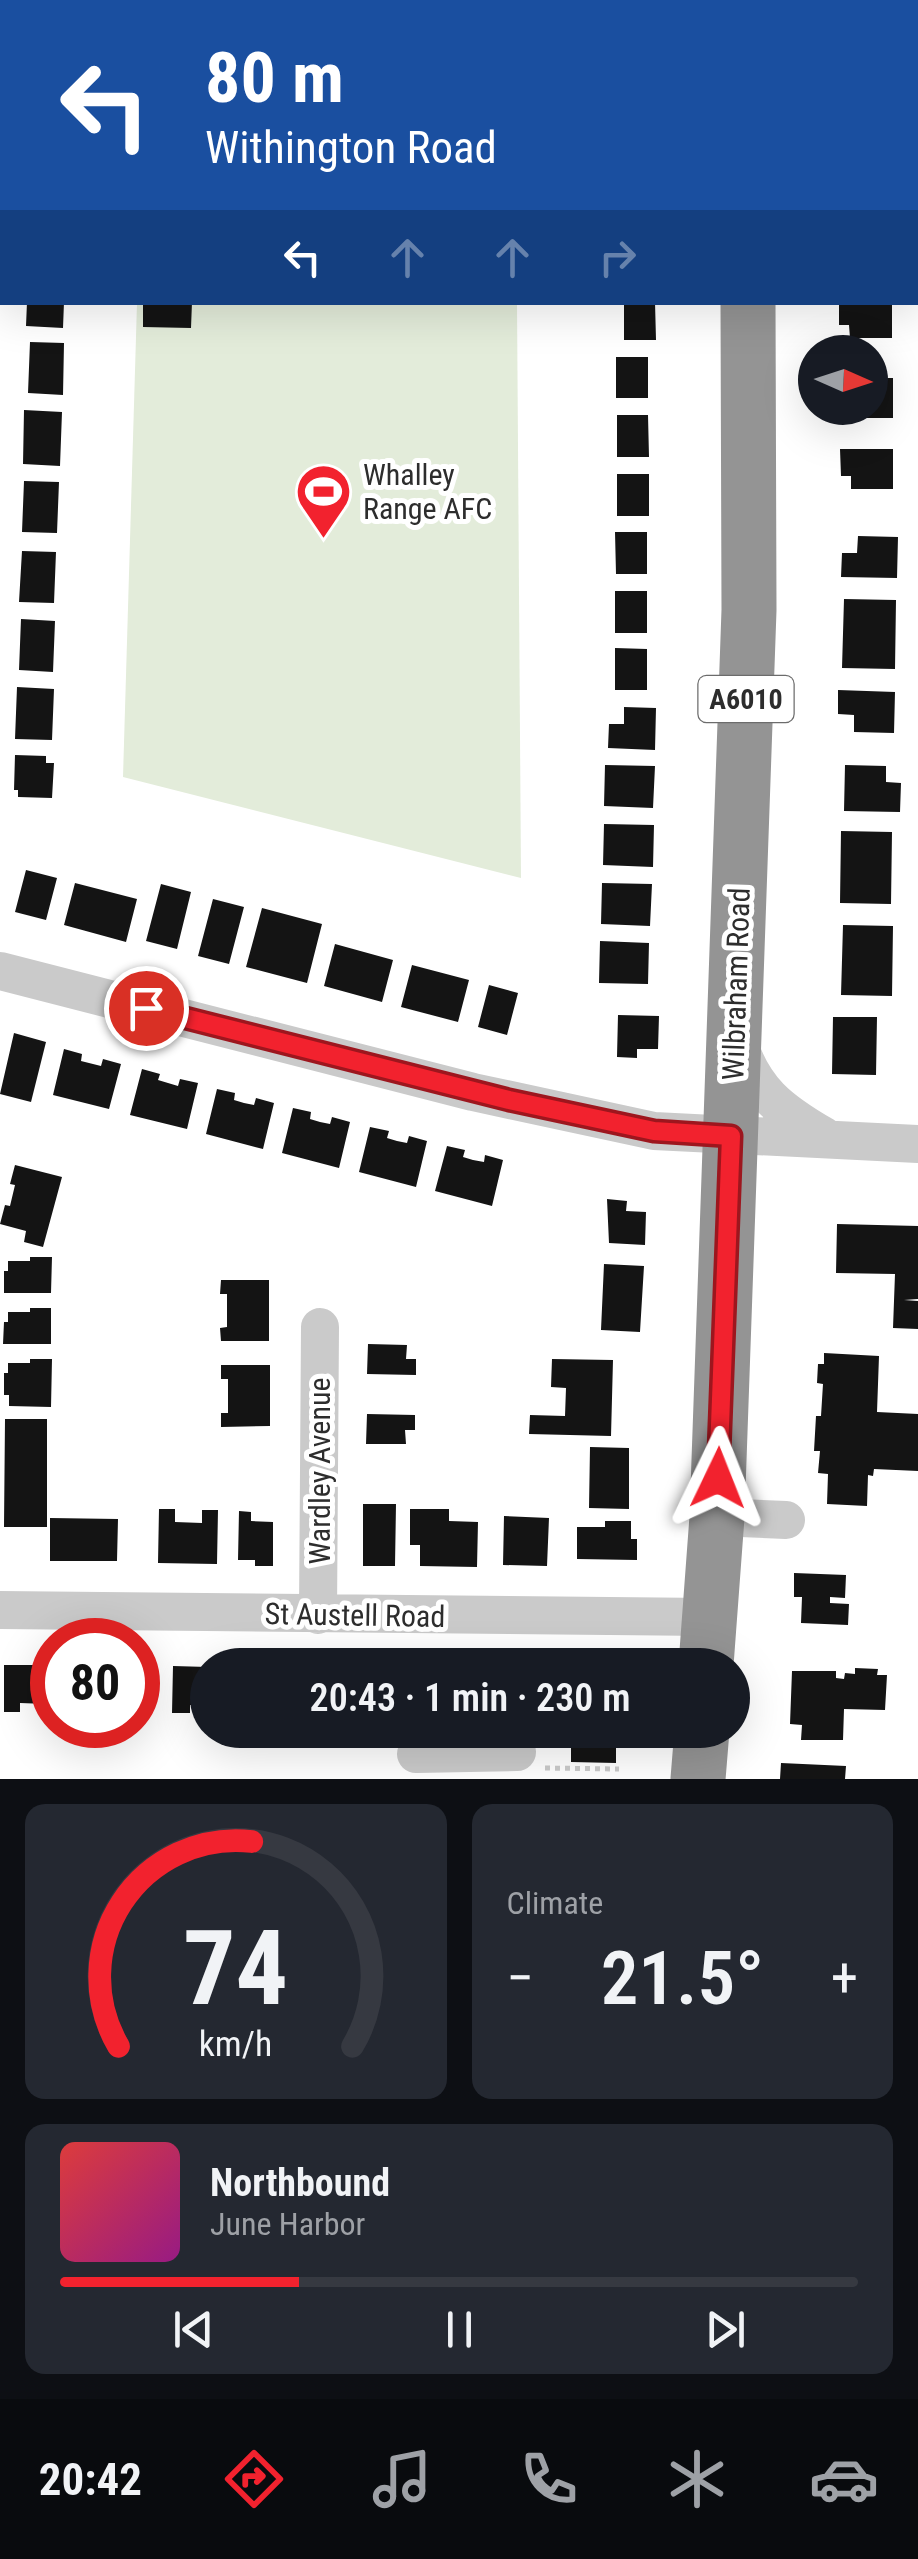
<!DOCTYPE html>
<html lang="en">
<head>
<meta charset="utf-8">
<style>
  :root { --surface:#171b24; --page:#242831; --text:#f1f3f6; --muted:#9ea1a6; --line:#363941; --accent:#f2222e }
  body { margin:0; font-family:"Roboto Condensed",sans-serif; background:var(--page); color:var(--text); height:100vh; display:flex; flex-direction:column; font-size:38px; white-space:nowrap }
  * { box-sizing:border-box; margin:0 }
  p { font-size:32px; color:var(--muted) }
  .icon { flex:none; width:55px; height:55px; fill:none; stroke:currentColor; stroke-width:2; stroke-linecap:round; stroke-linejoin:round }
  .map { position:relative; height:1779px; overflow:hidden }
  .drawer { display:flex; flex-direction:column; gap:25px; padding:25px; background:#0d0f14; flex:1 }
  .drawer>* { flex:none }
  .guide { position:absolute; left:0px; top:0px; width:920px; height:305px; box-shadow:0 10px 40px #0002; background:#1a4fa0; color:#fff; overflow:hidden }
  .needle { width:65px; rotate:93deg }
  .controls { position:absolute; left:798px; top:335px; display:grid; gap:20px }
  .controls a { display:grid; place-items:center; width:90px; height:90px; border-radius:50%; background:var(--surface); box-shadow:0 10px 40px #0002; font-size:50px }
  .speed { position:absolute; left:30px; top:1618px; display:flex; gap:20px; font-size:50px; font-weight:700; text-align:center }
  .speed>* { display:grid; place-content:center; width:130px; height:130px; border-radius:50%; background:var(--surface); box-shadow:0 10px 40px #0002; line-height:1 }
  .speed .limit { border:15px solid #d22; background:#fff; color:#111 }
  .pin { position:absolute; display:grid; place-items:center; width:85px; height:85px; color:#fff; margin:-42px; border:5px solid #fff; border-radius:50%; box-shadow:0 2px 10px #0007 }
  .me { position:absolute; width:110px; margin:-55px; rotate:2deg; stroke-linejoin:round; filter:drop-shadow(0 0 8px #0008) }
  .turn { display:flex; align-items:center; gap:35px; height:210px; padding:0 40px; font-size:45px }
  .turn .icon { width:130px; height:130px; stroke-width:2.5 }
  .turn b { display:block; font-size:70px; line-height:85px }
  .lanes { display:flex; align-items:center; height:95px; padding:0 40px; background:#0003; justify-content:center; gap:50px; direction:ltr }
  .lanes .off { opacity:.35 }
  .big { font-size:75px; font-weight:600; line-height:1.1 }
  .drawer .widget { flex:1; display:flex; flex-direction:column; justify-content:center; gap:15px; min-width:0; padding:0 35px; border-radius:20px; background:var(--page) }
  .drawer .dial { align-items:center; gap:0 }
  .dial svg { height:260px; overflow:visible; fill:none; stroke:var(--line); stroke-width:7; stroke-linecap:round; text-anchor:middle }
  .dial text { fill:var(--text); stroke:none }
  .song { display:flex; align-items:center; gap:30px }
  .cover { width:120px; height:120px; border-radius:15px; background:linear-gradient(135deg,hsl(0 70% 55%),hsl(310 70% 35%)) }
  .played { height:10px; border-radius:5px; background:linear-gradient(90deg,var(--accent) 30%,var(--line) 30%) }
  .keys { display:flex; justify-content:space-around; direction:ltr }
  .heat { display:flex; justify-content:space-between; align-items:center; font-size:55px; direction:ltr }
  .drawer .tiles { flex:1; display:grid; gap:25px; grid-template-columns:1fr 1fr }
  .widget:last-child { grid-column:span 2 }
  .trip { position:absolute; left:190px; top:1648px; width:560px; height:100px; border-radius:50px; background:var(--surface); box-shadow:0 10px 40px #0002; font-weight:600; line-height:100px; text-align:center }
  .tab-bar { display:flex; height:160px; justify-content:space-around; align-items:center; background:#090b0e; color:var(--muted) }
  .tab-bar .icon { width:70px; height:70px }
  .tab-bar .active { color:var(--accent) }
  .tab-bar b { font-size:45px; color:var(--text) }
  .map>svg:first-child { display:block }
</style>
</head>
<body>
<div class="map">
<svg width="918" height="1779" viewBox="0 0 918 1779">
  <rect width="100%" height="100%" fill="#fff"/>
  <path fill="#e3ecda" d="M137,303H517L521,878L123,777Z"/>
  <path fill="#141414" d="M27,302H64L63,328L26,326Z
    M143,302H192L191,328L143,327Z
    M624,302H655L656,340H624Z
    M839,302H892V338H850L849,325H839Z
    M30,342L64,343L63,395L28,393Z
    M616,357H648V398H616Z
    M870,378H893V418H840V408H870Z
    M24,410L62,412L60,466L23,464Z
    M617,415H648L649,457H617Z
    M840,449H893V489H851V476H841Z
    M617,474H649V516H617Z
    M24,481L59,482L57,533L22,532Z
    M615,532H647V574H616Z
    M858,536L898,537L897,578L841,577L842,553H857Z
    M22,551L56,552L54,603L19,602Z
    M615,591H647V633H615Z
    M844,599L896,600L895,669L842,668Z
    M21,619L55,621L53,672L19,670Z
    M615,648L647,649V690H615Z
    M17,687L54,689L52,740L15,739Z
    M838,690L895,692L894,733L854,732V715L838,714Z
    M624,707L656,708L655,750L608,748L609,724H624Z
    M15,755L46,756V763H54L52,798L18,797V790H14Z
    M605,765L655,766L653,808L604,806Z
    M845,765L886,766V782L901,783L900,812L844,811Z
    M604,824L654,825L653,867L603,865Z
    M841,831L892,832L891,904L840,903Z
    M26,870L57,878L46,920L15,912Z
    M75,883L137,899L126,942L64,925Z
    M602,883L652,884L650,926L601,924Z
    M161,884L191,892L177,949L146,941Z
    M213,899L244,907L229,964L198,956Z
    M262,908L322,924L307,983L246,967Z
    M843,925L893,926L892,996L841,995Z
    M600,941L649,943L648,984L599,983Z
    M335,944L393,960L382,1002L324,986Z
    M412,965L469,980L458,1022L401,1007Z
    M489,985L518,993L507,1035L478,1027Z
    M618,1015L659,1016L658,1049H637V1058L617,1057Z
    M833,1017H877L876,1075L832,1074Z
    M14,1033L46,1042L31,1102L0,1094Z
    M64,1049L82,1054L81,1061L101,1066L103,1059L121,1064L109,1109L53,1095Z
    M142,1069L160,1074L158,1080L178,1086L180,1079L198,1083L187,1129L130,1115Z
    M217,1089L235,1093L234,1100L244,1103L254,1105L256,1098L274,1103L263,1149L206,1134Z
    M293,1108L311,1112L310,1119L320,1122L330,1124L332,1117L350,1122L339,1168L282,1153Z
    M370,1127L389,1131L387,1138L397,1141L407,1143L409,1136L427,1141L416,1187L359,1172Z
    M447,1146L465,1150L463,1157L473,1160L484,1162L485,1155L503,1160L492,1206L435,1191Z
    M15,1165L62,1177L43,1247L24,1242L26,1231L0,1224L5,1205L10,1206L15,1185L10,1184Z
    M607,1199L627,1201L626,1211L646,1212L645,1245L609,1243Z
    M837,1224L918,1226V1299L904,1300L918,1301V1329L893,1328L895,1274L836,1273Z
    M30,1257H52L51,1293H4V1271H8V1261H30Z
    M604,1264L644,1266L640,1332L601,1330Z
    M221,1280H269V1341H221L220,1328L227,1327V1294H220Z
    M30,1308H51V1344H3L4,1322H8V1312H30Z
    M368,1344L407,1345L406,1359H416V1375L367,1374Z
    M824,1353L879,1356L877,1412L918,1414V1471L874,1469L873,1476L868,1475L867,1506L827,1504L828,1474L818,1473L820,1451H814L816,1416H821L823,1384L817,1383L818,1364H824Z
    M30,1359H52L51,1407L9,1406V1395H4V1373H8V1363H30Z
    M552,1359L613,1360L611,1436L529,1434L530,1415L565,1416L566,1388L551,1387Z
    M221,1365H270V1426L221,1427V1413H228V1379H221Z
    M367,1414L415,1415V1430H405L406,1444H366Z
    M5,1419H47V1527H4Z
    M590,1447L629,1448V1509L589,1508Z
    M363,1504H396L395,1566H363Z
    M159,1509H175V1522L202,1523V1510H218L217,1564L158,1563Z
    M410,1509H449V1521L478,1522L477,1567L420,1566V1545H410Z
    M239,1511L251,1512V1521L273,1522V1566H255V1560H238Z
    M504,1516L549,1518L547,1566L503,1565Z
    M50,1518L118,1519L117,1561H50Z
    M605,1521H631V1539H637V1560L577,1559V1527H605Z
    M794,1573L846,1575L845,1598L830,1597V1603L849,1604L848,1625L801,1623L802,1597H794Z
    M4,1665H52V1712H47V1704L20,1703V1712H4Z
    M173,1666L208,1667V1705H190V1713H172Z
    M138,1667H149L148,1713H138Z
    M855,1668L878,1669L877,1675H887L885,1710L844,1709L843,1740H801L802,1725L790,1724L792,1671H836V1678L844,1679L845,1673L855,1674Z
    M562,1730H610L609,1740H616V1763L571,1762V1740H562Z
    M781,1763L846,1766L845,1779H780Z"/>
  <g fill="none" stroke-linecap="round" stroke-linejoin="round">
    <path stroke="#cacaca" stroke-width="5" stroke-dasharray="5 5" stroke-linecap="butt" d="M519,1658L637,1662V1665
      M545,1768L619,1769"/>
    <path stroke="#cacaca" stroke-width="38" d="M341,0V2
      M0,971L473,1092L654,1131L918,1144
      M737,1039C753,1090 779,1110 824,1136
      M717,1517L786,1520
      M0,1610L710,1617
      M318,1615L320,1327
      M416,1754L517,1752"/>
    <path stroke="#949494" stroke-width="55" d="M744,0V2
      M706,1665L717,1517L749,610L748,302
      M698,1779L702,1730"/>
  </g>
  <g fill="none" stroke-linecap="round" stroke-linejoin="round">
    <defs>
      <path id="route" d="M146,1008L509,1100L654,1131L731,1136L718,1478"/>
    </defs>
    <use href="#route" stroke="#9d161e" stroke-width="25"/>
    <use href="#route" stroke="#f2222e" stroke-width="18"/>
  </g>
  <defs>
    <symbol id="stadium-pin" viewBox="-11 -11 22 30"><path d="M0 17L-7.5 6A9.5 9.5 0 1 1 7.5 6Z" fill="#f2222e" stroke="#fff"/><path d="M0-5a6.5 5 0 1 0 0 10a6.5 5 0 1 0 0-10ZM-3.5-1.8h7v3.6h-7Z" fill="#fff"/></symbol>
  </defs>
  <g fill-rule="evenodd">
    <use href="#stadium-pin" x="292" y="460" width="63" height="86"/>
  </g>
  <g text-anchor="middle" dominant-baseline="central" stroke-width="10" stroke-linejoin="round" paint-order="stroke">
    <rect fill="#fff" stroke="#6c6c6c" stroke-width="2.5" x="698.5" y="676" width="95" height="46" rx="8"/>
    <g font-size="28" font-weight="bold" fill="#2d2d2d">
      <text x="746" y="699">A6010</text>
    </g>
    <g font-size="30" fill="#2d2d2d" stroke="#fff" text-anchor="start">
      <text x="363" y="474">Whalley<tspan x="363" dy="34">Range AFC</tspan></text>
    </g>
    <g font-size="30" fill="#2d2d2d" stroke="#fff">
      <text transform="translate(736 984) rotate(-88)">Wilbraham Road</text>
      <text transform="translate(319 1471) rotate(-90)">Wardley Avenue</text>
      <text transform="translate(355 1615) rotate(1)">St Austell Road</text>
    </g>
  </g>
</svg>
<div class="controls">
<a><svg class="needle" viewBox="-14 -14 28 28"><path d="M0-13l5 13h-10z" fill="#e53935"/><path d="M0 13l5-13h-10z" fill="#9ea1a6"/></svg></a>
</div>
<div class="speed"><div class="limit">80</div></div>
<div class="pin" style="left:146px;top:1008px;background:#d93025"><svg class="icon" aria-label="arrive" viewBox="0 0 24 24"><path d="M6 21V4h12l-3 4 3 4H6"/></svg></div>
<svg class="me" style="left:718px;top:1478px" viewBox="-20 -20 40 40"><path d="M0-17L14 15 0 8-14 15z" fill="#f2222e" stroke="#fff" stroke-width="4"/></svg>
<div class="trip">20:43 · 1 min · 230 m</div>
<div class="guide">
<div class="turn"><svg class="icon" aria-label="left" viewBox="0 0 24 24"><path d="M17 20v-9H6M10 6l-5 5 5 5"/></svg><div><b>80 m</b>Withington Road</div></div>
<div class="lanes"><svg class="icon" aria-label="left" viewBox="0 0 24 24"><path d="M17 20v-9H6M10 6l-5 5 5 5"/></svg><svg class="icon off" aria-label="ahead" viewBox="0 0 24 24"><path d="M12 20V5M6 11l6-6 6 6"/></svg><svg class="icon off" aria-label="ahead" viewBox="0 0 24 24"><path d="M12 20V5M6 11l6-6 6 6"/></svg><svg class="icon off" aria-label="right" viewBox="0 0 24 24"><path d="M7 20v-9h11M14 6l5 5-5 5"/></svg></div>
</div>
</div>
<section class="drawer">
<div class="tiles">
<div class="widget dial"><svg viewBox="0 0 100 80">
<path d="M14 69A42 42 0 1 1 86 69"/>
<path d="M14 69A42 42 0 0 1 55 6" stroke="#f2222e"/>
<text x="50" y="56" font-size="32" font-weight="700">74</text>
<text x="50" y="72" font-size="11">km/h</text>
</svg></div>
<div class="widget"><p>Climate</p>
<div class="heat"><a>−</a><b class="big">21.5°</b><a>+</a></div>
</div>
<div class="widget">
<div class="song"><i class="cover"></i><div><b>Northbound</b><p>June Harbor</p></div></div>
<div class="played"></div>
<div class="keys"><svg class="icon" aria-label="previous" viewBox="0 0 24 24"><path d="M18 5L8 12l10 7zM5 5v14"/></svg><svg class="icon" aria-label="pause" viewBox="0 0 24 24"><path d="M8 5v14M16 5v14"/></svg><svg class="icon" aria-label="next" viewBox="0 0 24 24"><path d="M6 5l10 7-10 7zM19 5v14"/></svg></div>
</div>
</div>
</section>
<nav class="tab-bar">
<b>20:42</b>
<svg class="icon active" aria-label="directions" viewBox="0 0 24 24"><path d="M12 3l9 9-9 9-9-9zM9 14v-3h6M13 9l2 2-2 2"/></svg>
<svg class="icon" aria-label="music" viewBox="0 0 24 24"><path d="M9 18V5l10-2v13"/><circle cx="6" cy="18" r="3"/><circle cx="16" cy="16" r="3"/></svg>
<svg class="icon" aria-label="phone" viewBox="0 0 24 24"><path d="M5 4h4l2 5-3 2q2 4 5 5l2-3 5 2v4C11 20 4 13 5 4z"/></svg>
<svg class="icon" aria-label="climate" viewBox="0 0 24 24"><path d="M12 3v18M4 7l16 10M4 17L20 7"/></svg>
<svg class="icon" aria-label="car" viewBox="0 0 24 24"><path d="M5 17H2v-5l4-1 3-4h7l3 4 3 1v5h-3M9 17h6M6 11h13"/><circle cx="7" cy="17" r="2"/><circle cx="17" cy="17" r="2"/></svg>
</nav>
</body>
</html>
